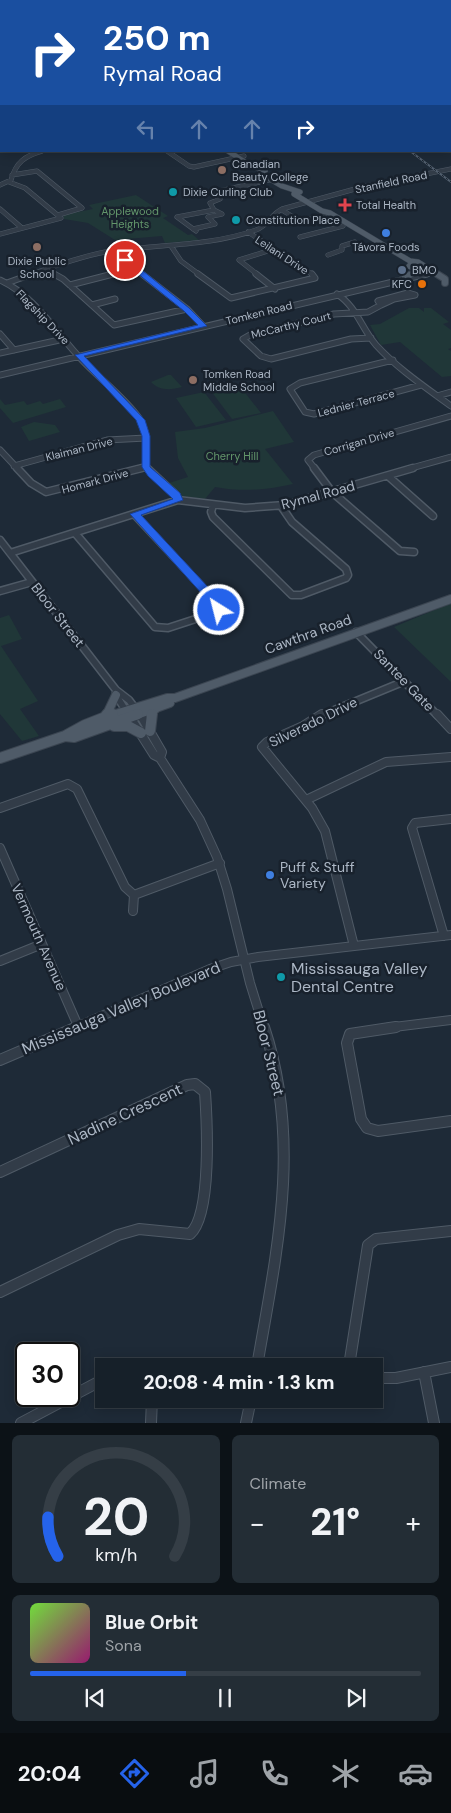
<!DOCTYPE html>
<html lang="en">
<head>
<meta charset="utf-8">
<style>
  :root { --surface:#162029; --page:#232d35; --text:#f1f3f6; --muted:#9ea3a8; --line:#353e46; --accent:#2563eb }
  body { margin:0; font-family:"DM Sans",sans-serif; background:var(--page); color:var(--text); height:100vh; display:flex; flex-direction:column; font-size:19px; white-space:nowrap }
  * { box-sizing:border-box; margin:0 }
  p { font-size:16px; color:var(--muted) }
  .icon { flex:none; width:28px; height:28px; fill:none; stroke:currentColor; stroke-width:2; stroke-linecap:round; stroke-linejoin:round }
  .map { position:relative; height:1423px; overflow:hidden }
  .panel { display:flex; flex-direction:column; gap:12px; padding:12px; background:#0c1217; flex:1 }
  .panel>* { flex:none }
  .guide { position:absolute; left:0px; top:0px; width:451px; height:152px; box-shadow:0 2px 12px #0003,0 0 0 1px var(--line); background:#1a4fa0; color:#fff; overflow:hidden }
  .speed { position:absolute; left:15px; top:1342px; display:flex; gap:10px; font-size:25px; font-weight:700; text-align:center }
  .speed>* { display:grid; place-content:center; width:65px; height:65px; border-radius:50%; background:var(--surface); box-shadow:0 2px 12px #0003,0 0 0 1px var(--line); line-height:1 }
  .speed .limit { border:2px solid #111; border-radius:8px; background:#fff; color:#111 }
  .pin { position:absolute; display:grid; place-items:center; width:42px; height:42px; color:#fff; margin:-21px; border:2px solid #fff; border-radius:50%; box-shadow:0 1px 5px #0007 }
  .me { position:absolute; width:55px; margin:-28px; rotate:324deg; stroke-linejoin:round; filter:drop-shadow(0 0 4px #0008) }
  .turn { display:flex; align-items:center; gap:18px; height:105px; padding:0 20px; font-size:22px }
  .turn .icon { width:65px; height:65px; stroke-width:2.5 }
  .turn b { display:block; font-size:35px; line-height:42px }
  .lanes { display:flex; align-items:center; height:48px; padding:0 20px; background:#0003; justify-content:center; gap:25px; direction:ltr }
  .lanes .off { opacity:.35 }
  .big { font-size:38px; font-weight:800; line-height:1.1 }
  .panel .widget { flex:1; display:flex; flex-direction:column; justify-content:center; gap:8px; min-width:0; padding:0 18px; border-radius:8px; background:var(--page) }
  .panel .dial { align-items:center; gap:0 }
  .dial svg { height:130px; overflow:visible; fill:none; stroke:var(--line); stroke-width:7; stroke-linecap:round; text-anchor:middle }
  .dial text { fill:var(--text); stroke:none }
  .song { display:flex; align-items:center; gap:15px }
  .cover { width:60px; height:60px; border-radius:8px; background:linear-gradient(135deg,hsl(100 70% 55%),hsl(320 70% 35%)) }
  .played { height:5px; border-radius:2px; background:linear-gradient(90deg,var(--accent) 40%,var(--line) 40%) }
  .keys { display:flex; justify-content:space-around; direction:ltr }
  .heat { display:flex; justify-content:space-between; align-items:center; font-size:28px; direction:ltr }
  .panel .tiles { flex:1; display:grid; gap:12px; grid-template-columns:1fr 1fr }
  .widget:last-child { grid-column:span 2 }
  .trip { position:absolute; left:95px; top:1358px; width:288px; height:50px; border-radius:0px; background:var(--surface); box-shadow:0 2px 12px #0003,0 0 0 1px var(--line); font-weight:800; line-height:50px; text-align:center }
  .tab-bar { display:flex; height:80px; justify-content:space-around; align-items:center; background:#090d10; color:var(--muted) }
  .tab-bar .icon { width:35px; height:35px }
  .tab-bar .current { color:var(--accent) }
  .tab-bar b { font-size:22px; color:var(--text) }
  .map>svg:first-child { display:block }
</style>
</head>
<body>
<div class="map">
<svg width="451" height="1423" viewBox="0 0 451 1423">
  <rect width="100%" height="100%" fill="#1e2a37"/>
  <path fill="#203738" d="M136,195L168,216L163,218L188,235L192,234L199,240L165,243L162,236L115,240L88,223L64,219L63,215L93,209L89,205Z
    M409,308H419L424,312V308H431L449,322L443,324L451,330V348L448,349L451,351V376L442,377L400,342L381,345L370,325L380,324Z
    M168,375H171L182,387C171,390 159,391 151,382Z
    M239,385L261,413L232,419L211,391Z
    M204,392L226,420L196,427L176,398Z
    M0,399L5,405L24,401L27,405L40,401L43,404L60,399L66,407L13,423L0,408Z
    M273,411L294,442L265,449L293,484C267,490 242,492 215,487L205,499L182,496L169,483L188,477L178,458L175,432L205,428Z
    M34,422L55,425L60,432L29,441L21,427Z
    M451,603V682L394,627Z
    M9,615L22,639L1,646L38,701L20,709L39,736L22,741L0,714V618Z"/>
  <g fill="none" stroke-linecap="round" stroke-linejoin="round">
    <path stroke="#30475f" stroke-width="1" d="M213,1L220,0"/>
    <defs>
      <path id="minor-far5" d="M432,0L436,1
        M131,1L139,0
        M394,1L400,0"/>
      <path id="minor-far4" d="M167,151L189,166L194,167L244,156
        M12,175L37,171L82,208L58,215
        M0,185L11,180C16,162 25,156 42,151
        M0,209L22,228
        M282,210L301,222L324,215
        M193,229L215,224L208,217L222,214L214,210L210,203L220,199L215,195V192L278,178
        M196,231L177,217L214,210
        M248,232L313,275
        M0,234L61,218L25,188L9,182
        M300,237L343,226
        M171,246L181,261L200,275
        M122,250L126,261L144,275
        M328,255L342,250V246L355,242
        M45,269L56,275
        M29,275C54,266 79,257 105,252C155,244 208,247 256,230C268,226 271,214 282,209L366,186L451,169
        M108,275L135,268
        M258,275L239,260L274,249
        M421,275L434,272"/>
      <path id="minor-far3" d="M54,274L63,279L114,325L187,309
        M142,274L187,309L203,326
        M198,274L231,298L315,278L312,274
        M256,274L275,289
        M0,280C35,296 56,333 82,360C99,378 126,399 139,418C149,432 146,451 146,467L148,469
        M7,283L32,274
        M70,285L113,274
        M408,293L415,295L394,299L381,305L378,301Z
        M337,294C357,307 361,328 376,345C398,369 425,387 451,406
        M92,305L115,299
        M0,334L14,350
        M371,338L351,339L271,359L261,356L243,339L250,335L334,314L368,312L381,305
        M0,353L64,339
        M393,360L300,383L290,389L305,412L314,414L421,385
        M0,375L427,274
        M437,396L451,392
        M0,450L18,469
        M14,466L107,440L146,438
        M137,469L146,467
        M315,469L308,460L314,455L451,416
        M408,469L451,457"/>
      <path id="minor-far2" d="M17,468L31,483L46,492L142,468
        M147,468L176,495L178,500
        M314,468L332,492L400,551L414,552
        M388,476L433,516
        M213,505L211,512L213,517L292,595H301L346,578L348,575L346,569L292,522L281,506
        M75,533L155,627L168,628L217,612L219,607L217,603L134,514
        M0,540L116,690L129,700L141,716
        M10,553L178,500L245,508L285,505L413,468
        M0,591L32,582
        M356,632L438,716
        M116,690V695L129,716
        M320,716L405,681"/>
      <path id="minor-far1" d="M128,714L154,755L160,758L200,820L217,857L227,889L250,983L264,1028
        M140,714L162,752L160,758
        M322,714L303,726L267,742L262,747L312,808L325,831L354,946
        M437,714L451,729
        M306,800L386,762L451,757
        M0,808L68,784L77,789L125,887L134,895L220,863
        M0,848L78,1026
        M133,911L134,895
        M444,936L412,828L415,823L451,819
        M0,961L42,944
        M74,1028L210,969L231,962L258,957L451,935
        M386,1028L451,1020"/>
      <path id="minor" d="M396,1027L350,1034L347,1043L361,1119L367,1128L378,1131L451,1121
        M0,1060L77,1027
        M0,1172L187,1085L195,1084L205,1092C207,1121 212,1215 190,1234L139,1229L118,1235L0,1292
        M257,1366C277,1251 302,1141 264,1027
        M349,1366L368,1245L376,1239L451,1231
        M424,1372L434,1423
        M374,1378H396L451,1367
        M21,1423L104,1379
        M151,1423L152,1399
        M246,1423L251,1399"/>
      <path id="major-far4" d="M364,0L367,1
        M374,0L377,1"/>
      <path id="major-far3" d="M228,151L248,164L265,171
        M260,169V173L282,186L300,192
        M295,191L294,194L322,211L330,213L410,261L418,262L439,275
        M409,275L416,272V270L409,266L411,264L410,261"/>
      <path id="major-far2" d="M437,274L445,279V283
        M405,277L412,274"/>
      <path id="major-far1" d="M106,716L116,695
        M109,716L167,698H175L451,599
        M134,716L170,703
        M152,716V712L158,707"/>
      <path id="major" d="M104,718L107,714
        M114,726H128L141,733
        M150,731L152,714
        M65,736L74,737L138,714
        M0,758L65,736L85,725L113,714"/>
    </defs>
    <use href="#minor-far5" stroke="#4f5a66" stroke-width="4.5"/>
    <use href="#minor-far4" stroke="#4f5a66" stroke-width="5"/>
    <use href="#minor-far3" stroke="#4f5a66" stroke-width="7"/>
    <use href="#minor-far2" stroke="#4f5a66" stroke-width="9"/>
    <use href="#minor-far1" stroke="#4f5a66" stroke-width="10"/>
    <use href="#minor" stroke="#4f5a66" stroke-width="12"/>
    <use href="#major-far4" stroke="#3b4551" stroke-width="5"/>
    <use href="#major-far3" stroke="#3b4551" stroke-width="6"/>
    <use href="#major-far2" stroke="#3b4551" stroke-width="8"/>
    <use href="#major-far1" stroke="#3b4551" stroke-width="10"/>
    <use href="#major" stroke="#3b4551" stroke-width="12"/>
    <use href="#minor-far5" stroke="#323c48" stroke-width="3"/>
    <use href="#minor-far4" stroke="#323c48" stroke-width="4"/>
    <use href="#minor-far3" stroke="#323c48" stroke-width="5"/>
    <use href="#minor-far2" stroke="#323c48" stroke-width="6"/>
    <use href="#minor-far1" stroke="#323c48" stroke-width="8"/>
    <use href="#minor" stroke="#323c48" stroke-width="10"/>
    <use href="#major-far4" stroke="#4f5b68" stroke-width="4"/>
    <use href="#major-far3" stroke="#4f5b68" stroke-width="5"/>
    <use href="#major-far2" stroke="#4f5b68" stroke-width="6"/>
    <use href="#major-far1" stroke="#4f5b68" stroke-width="8"/>
    <use href="#major" stroke="#4f5b68" stroke-width="10"/>
    <defs>
      <path id="rail" d="M205,0L207,1
        M410,151L451,182"/>
    </defs>
    <use href="#rail" stroke="#53606f" stroke-width="2"/>
    <use href="#rail" stroke="#18212c" stroke-width="1" stroke-dasharray="2.5" stroke-linecap="butt"/>
  </g>
  <path fill="#2563eb" stroke="#184099" d="M122,258H127L189,308L207,326L84,356L145,420L150,436V467L180,493L183,500L141,515L221,601L224,610L222,612H215L212,605L130,514L173,499L148,476L142,467V436L136,420L75,355L198,325L184,311L122,261Z"/>
  <g fill="#8d6e63" stroke="#18212c" stroke-width="2">
    <circle cx="222" cy="170" r="5"/>
    <circle cx="37" cy="247" r="5"/>
    <circle cx="193" cy="380" r="5"/>
  </g>
  <g fill="#0f9aa8" stroke="#18212c" stroke-width="2">
    <circle cx="173" cy="192" r="5"/>
    <circle cx="236" cy="220" r="5"/>
    <circle cx="281" cy="977" r="5"/>
  </g>
  <path fill="#e0444e" stroke="#18212c" stroke-width="2" d="M342.5 197.5h5v5h5v5h-5v5h-5v-5h-5v-5h5z"/>
  <g fill="#3f7fe0" stroke="#18212c" stroke-width="2">
    <circle cx="386" cy="233" r="5"/>
    <circle cx="270" cy="875" r="5"/>
  </g>
  <circle fill="#5c6f8a" stroke="#18212c" stroke-width="2" cx="402" cy="270" r="5"/>
  <circle fill="#e8710a" stroke="#18212c" stroke-width="2" cx="422" cy="284" r="5"/>
  <g text-anchor="middle" dominant-baseline="central" stroke-width="5" stroke-linejoin="round" paint-order="stroke">
    <g font-size="11" fill="#acb7c5" stroke="#18212c" text-anchor="start">
      <text x="232" y="164">Canadian<tspan x="232" dy="13">Beauty College</tspan></text>
      <text x="183" y="192">Dixie Curling Club</text>
      <text x="356" y="205">Total Health</text>
      <text x="246" y="220">Constitution Place</text>
      <text x="386" y="247" text-anchor="middle">Távora Foods</text>
      <text x="37" y="261" text-anchor="middle">Dixie Public<tspan x="37" dy="13">School</tspan></text>
      <text x="412" y="270">BMO</text>
      <text x="412" y="284" text-anchor="end">KFC</text>
      <text x="203" y="374">Tomken Road<tspan x="203" dy="13">Middle School</tspan></text>
    </g>
    <g font-size="11" fill="#acb7c5" stroke="#18212c">
      <text transform="translate(391 182) rotate(-12)">Stanfield Road</text>
      <text transform="translate(282 255) rotate(33)">Leilani Drive</text>
      <text transform="translate(259 313) rotate(-14)">Tomken Road</text>
      <text transform="translate(43 317) rotate(46)">Flagship Drive</text>
      <text transform="translate(291 325) rotate(-14)">McCarthy Court</text>
      <text transform="translate(356 403) rotate(-15)">Lednier Terrace</text>
      <text transform="translate(359 442) rotate(-16)">Corrigan Drive</text>
      <text transform="translate(79 449) rotate(-14)">Klaiman Drive</text>
      <text transform="translate(95 481) rotate(-15)">Homark Drive</text>
    </g>
    <g font-size="11" fill="#63966b" stroke="#18212c">
      <text x="130" y="211">Applewood<tspan x="130" dy="13">Heights</tspan></text>
      <text x="232" y="456">Cherry Hill</text>
    </g>
    <g font-size="14" fill="#acb7c5" stroke="#18212c">
      <text transform="translate(318 495) rotate(-15)">Rymal Road</text>
      <text transform="translate(58 615) rotate(52)">Bloor Street</text>
      <text transform="translate(308 634) rotate(-20)">Cawthra Road</text>
      <text transform="translate(404 680) rotate(46)">Santee Gate</text>
      <text transform="translate(313 722) rotate(-26)">Silverado Drive</text>
      <text transform="translate(39 937) rotate(66)">Vermouth Avenue</text>
    </g>
    <g font-size="14" fill="#acb7c5" stroke="#18212c" text-anchor="start">
      <text x="280" y="867">Puff &amp; Stuff<tspan x="280" dy="16">Variety</tspan></text>
    </g>
    <g font-size="16" fill="#acb7c5" stroke="#18212c" text-anchor="start">
      <text x="291" y="968">Mississauga Valley<tspan x="291" dy="18">Dental Centre</tspan></text>
    </g>
    <g font-size="16" fill="#acb7c5" stroke="#18212c">
      <text transform="translate(121 1008) rotate(-23)">Mississauga Valley Boulevard</text>
      <text transform="translate(269 1053) rotate(76)">Bloor Street</text>
      <text transform="translate(125 1114) rotate(-25)">Nadine Crescent</text>
    </g>
  </g>
</svg>
<div class="speed"><div class="limit">30</div></div>
<div class="pin" style="left:125px;top:260px;background:#d93025"><svg class="icon" aria-label="arrive" viewBox="0 0 24 24"><path d="M6 21V4h12l-3 4 3 4H6"/></svg></div>
<svg class="me" style="left:219px;top:610px" viewBox="-20 -20 40 40"><circle r="17" fill="#2563eb" stroke="#fff" stroke-width="3"/><path d="M0-11L8 9 0 5-8 9z" fill="#fff"/></svg>
<div class="trip">20:08 · 4 min · 1.3 km</div>
<div class="guide">
<div class="turn"><svg class="icon" aria-label="right" viewBox="0 0 24 24"><path d="M7 20v-9h11M14 6l5 5-5 5"/></svg><div><b>250 m</b>Rymal Road</div></div>
<div class="lanes"><svg class="icon off" aria-label="left" viewBox="0 0 24 24"><path d="M17 20v-9H6M10 6l-5 5 5 5"/></svg><svg class="icon off" aria-label="ahead" viewBox="0 0 24 24"><path d="M12 20V5M6 11l6-6 6 6"/></svg><svg class="icon off" aria-label="ahead" viewBox="0 0 24 24"><path d="M12 20V5M6 11l6-6 6 6"/></svg><svg class="icon" aria-label="right" viewBox="0 0 24 24"><path d="M7 20v-9h11M14 6l5 5-5 5"/></svg></div>
</div>
</div>
<section class="panel">
<div class="tiles">
<div class="widget dial"><svg viewBox="0 0 100 80">
<path d="M14 69A42 42 0 1 1 86 69"/>
<path d="M14 69A42 42 0 0 1 8 45" stroke="#2563eb"/>
<text x="50" y="56" font-size="32" font-weight="700">20</text>
<text x="50" y="72" font-size="11">km/h</text>
</svg></div>
<div class="widget"><p>Climate</p>
<div class="heat"><a>−</a><b class="big">21°</b><a>+</a></div>
</div>
<div class="widget">
<div class="song"><i class="cover"></i><div><b>Blue Orbit</b><p>Sona</p></div></div>
<div class="played"></div>
<div class="keys"><svg class="icon" aria-label="previous" viewBox="0 0 24 24"><path d="M18 5L8 12l10 7zM5 5v14"/></svg><svg class="icon" aria-label="pause" viewBox="0 0 24 24"><path d="M8 5v14M16 5v14"/></svg><svg class="icon" aria-label="next" viewBox="0 0 24 24"><path d="M6 5l10 7-10 7zM19 5v14"/></svg></div>
</div>
</div>
</section>
<nav class="tab-bar">
<b>20:04</b>
<svg class="icon current" aria-label="directions" viewBox="0 0 24 24"><path d="M12 3l9 9-9 9-9-9zM9 14v-3h6M13 9l2 2-2 2"/></svg>
<svg class="icon" aria-label="music" viewBox="0 0 24 24"><path d="M9 18V5l10-2v13"/><circle cx="6" cy="18" r="3"/><circle cx="16" cy="16" r="3"/></svg>
<svg class="icon" aria-label="phone" viewBox="0 0 24 24"><path d="M5 4h4l2 5-3 2q2 4 5 5l2-3 5 2v4C11 20 4 13 5 4z"/></svg>
<svg class="icon" aria-label="climate" viewBox="0 0 24 24"><path d="M12 3v18M4 7l16 10M4 17L20 7"/></svg>
<svg class="icon" aria-label="car" viewBox="0 0 24 24"><path d="M5 17H2v-5l4-1 3-4h7l3 4 3 1v5h-3M9 17h6M6 11h13"/><circle cx="7" cy="17" r="2"/><circle cx="17" cy="17" r="2"/></svg>
</nav>
</body>
</html>
